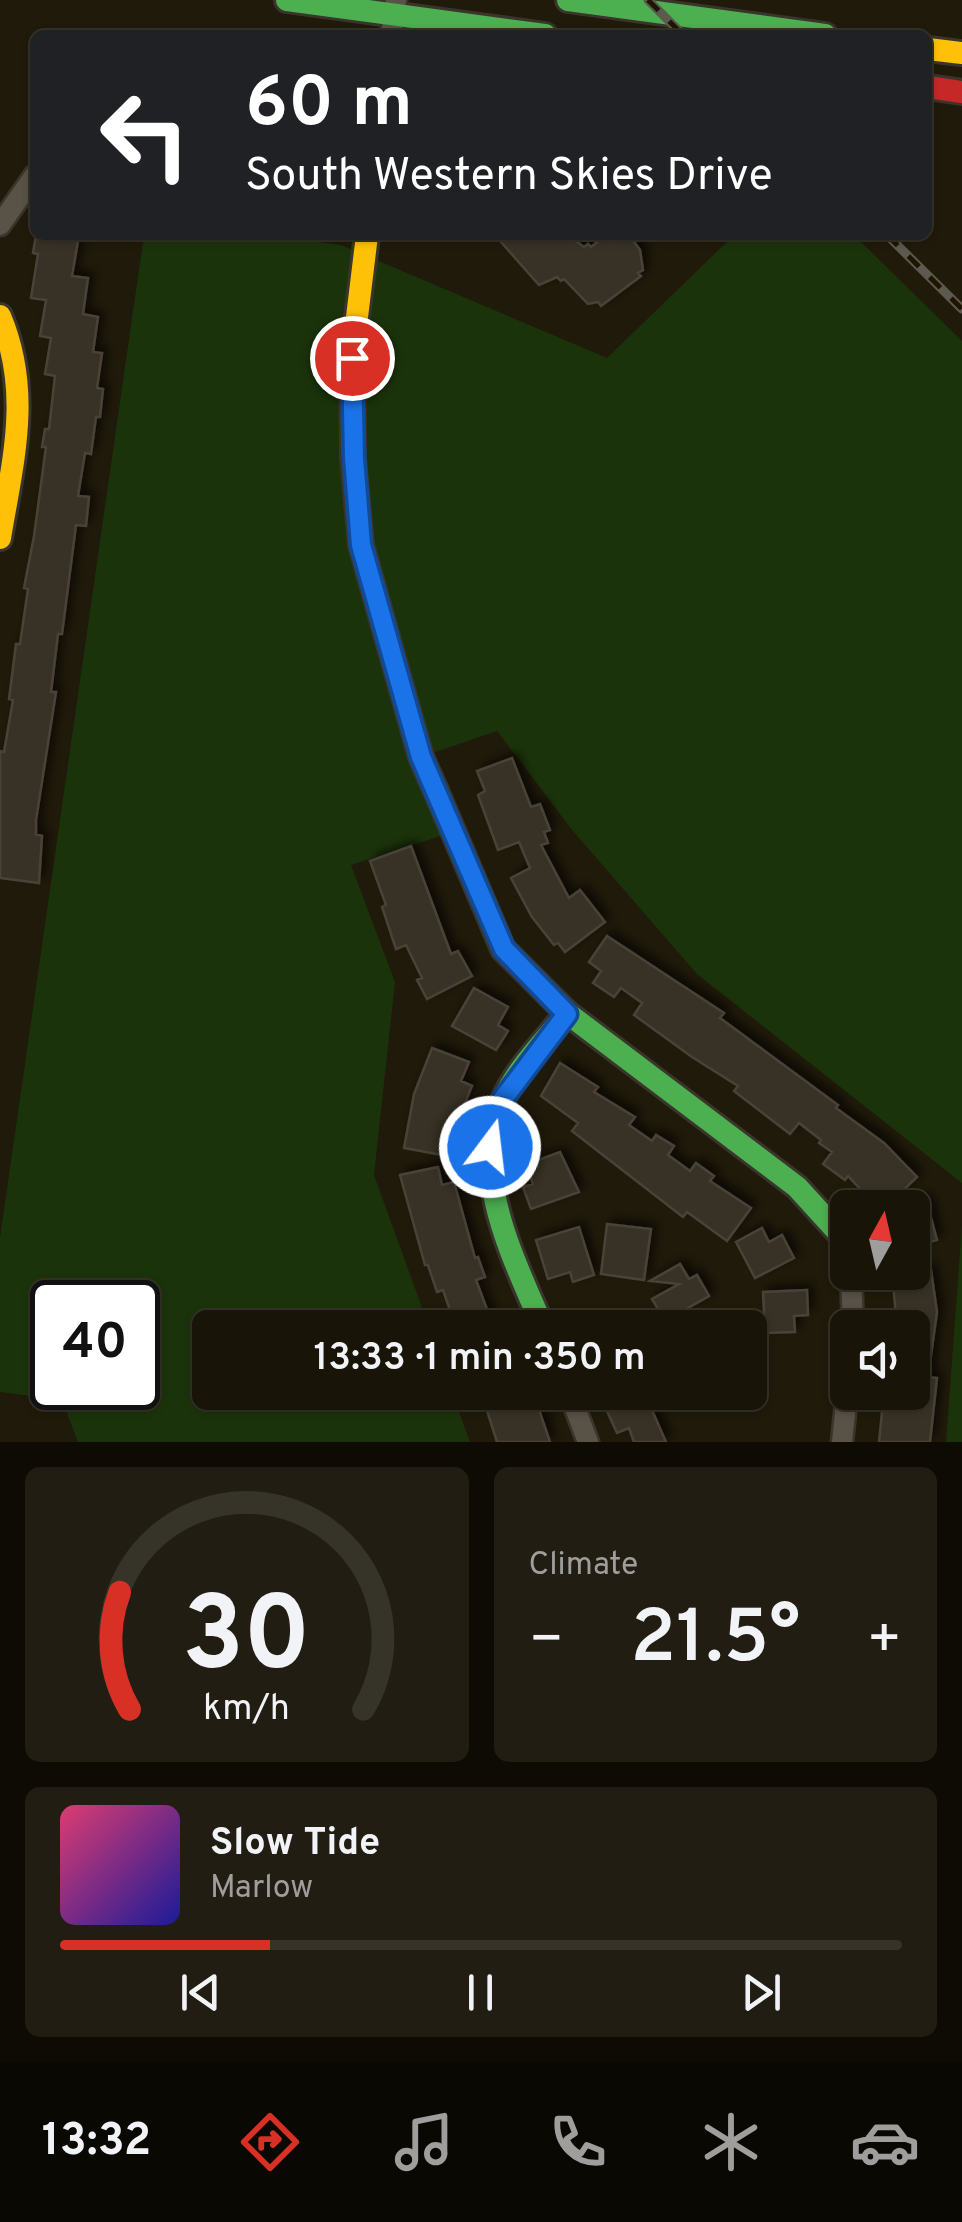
<!DOCTYPE html>
<html lang="en">
<head>
<meta charset="utf-8">
<style>
  :root { --surface:#181408; --page:#211d12; --text:#f1f3f6; --muted:#9f9e9c; --line:#363329; --accent:#d93025 }
  body { margin:0; font-family:Overpass,sans-serif; background:var(--page); color:var(--text); height:100vh; display:flex; flex-direction:column; font-size:38px; white-space:nowrap }
  * { box-sizing:border-box; margin:0 }
  p { font-size:32px; color:var(--muted) }
  .icon { flex:none; width:55px; height:55px; fill:none; stroke:currentColor; stroke-width:2; stroke-linecap:round; stroke-linejoin:round }
  .map { position:relative; height:1442px; overflow:hidden }
  .side { display:flex; flex-direction:column; gap:25px; padding:25px; background:#0d0b04; flex:1 }
  .side>* { flex:none }
  .guide { position:absolute; left:30px; top:30px; width:902px; height:210px; border-radius:15px; box-shadow:0 2px 8px #0004,0 0 0 2px var(--line); background:#202124; color:#fff; overflow:hidden }
  .needle { width:65px; rotate:8deg }
  .tools { position:absolute; left:830px; top:1190px; display:grid; gap:20px }
  .tools a { display:grid; place-items:center; width:100px; height:100px; border-radius:15px; background:var(--surface); box-shadow:0 2px 8px #0004,0 0 0 2px var(--line); font-size:50px }
  .speed { position:absolute; left:30px; top:1280px; display:flex; gap:20px; font-size:50px; font-weight:700; text-align:center }
  .speed>* { display:grid; place-content:center; width:130px; height:130px; border-radius:50%; background:var(--surface); box-shadow:0 2px 8px #0004,0 0 0 2px var(--line); line-height:1 }
  .speed .limit { border:5px solid #111; border-radius:15px; background:#fff; color:#111 }
  .pin { position:absolute; display:grid; place-items:center; width:85px; height:85px; color:#fff; margin:-42px; border:5px solid #fff; border-radius:50%; box-shadow:0 2px 10px #0007 }
  .me { position:absolute; width:110px; margin:-55px; rotate:15deg; stroke-linejoin:round; filter:drop-shadow(0 0 8px #0008) }
  .turn { display:flex; align-items:center; gap:35px; height:210px; padding:0 50px; font-size:45px }
  .turn .icon { width:130px; height:130px; stroke-width:2.5 }
  .turn b { display:block; font-size:70px; line-height:85px }
  .big { font-size:75px; font-weight:600; line-height:1.1 }
  .side .card { flex:1; display:flex; flex-direction:column; justify-content:center; gap:15px; min-width:0; padding:0 35px; border-radius:15px; background:var(--page) }
  .side .dial { align-items:center; gap:0 }
  .dial svg { height:260px; overflow:visible; fill:none; stroke:var(--line); stroke-width:7; stroke-linecap:round; text-anchor:middle }
  .dial text { fill:var(--text); stroke:none }
  .song { display:flex; align-items:center; gap:30px }
  .cover { width:120px; height:120px; border-radius:15px; background:linear-gradient(135deg,hsl(340 70% 55%),hsl(240 70% 35%)) }
  .played { height:10px; border-radius:5px; background:linear-gradient(90deg,var(--accent) 25%,var(--line) 25%) }
  .keys { display:flex; justify-content:space-around; direction:ltr }
  .heat { display:flex; justify-content:space-between; align-items:center; font-size:55px; direction:ltr }
  .side .tiles { flex:1; display:grid; gap:25px; grid-template-columns:1fr 1fr }
  .card:last-child { grid-column:span 2 }
  .trip { position:absolute; left:192px; top:1310px; width:575px; height:100px; border-radius:15px; background:var(--surface); box-shadow:0 2px 8px #0004,0 0 0 2px var(--line); font-weight:600; line-height:100px; text-align:center }
  .tabs { display:flex; height:160px; justify-content:space-around; align-items:center; background:#0a0803; color:var(--muted) }
  .tabs .icon { width:70px; height:70px }
  .tabs .on { color:var(--accent) }
  .tabs b { font-size:45px; color:var(--text) }
  .map>svg:first-child { display:block }
</style>
</head>
<body>
<div class="map">
<svg width="962" height="1442" viewBox="0 0 962 1442">
  <defs>
    <filter id="shadow"><feDropShadow dx="5.5" dy="-5.5" stdDeviation="5" flood-color="#0009"/></filter>
  </defs>
  <rect width="100%" height="100%" fill="#201a0a"/>
  <path fill="#1b330a" fill-rule="evenodd" d="M144,235H272L341,245L607,358L734,235H854L962,341V1183L697,974L573,831L497,731L421,757L453,832L351,865L395,982L374,1175L429,1327L210,1328V1392L452,1393L470,1442H78L62,1400L0,1392V1238ZM52,1302H138V1388H52Z
    M962,1226V1442H946Z"/>
  <path fill="#393127" stroke="#4a4238" stroke-width="2.5" filter="url(#shadow)" d="M36,235L78,241L72,276L88,278L83,314L98,317L93,352L102,353L97,388L103,389L100,417H96L91,454L85,453L78,496L89,497L86,526L76,525L62,634H58L51,692H56L36,820V834L42,836L39,883L0,878V751L4,752L13,700L9,699L16,644H20L28,589L24,588L34,536L46,447H42L45,429H49L55,376L45,374L51,338L40,336L46,300L31,298L38,254L33,253Z
    M510,235H568L584,247L588,244L591,247L606,235L613,241L620,235H629L640,250L643,270L638,273L641,276L601,306L598,302L588,304L564,279L561,281L557,277L539,285L501,242Z
    M512,758L531,807L540,804L550,830L544,832L548,843L541,845L569,898L580,890L605,922L565,952L558,943L554,945L532,917L511,878L530,868L519,842L498,850L478,795L485,791L477,771Z
    M411,846L451,954L458,951L472,976L427,999L417,980L422,978L406,945L396,949L382,907L386,905L370,861Z
    M607,936L724,1013L720,1018L838,1105L836,1108L884,1143L917,1177L885,1208H878L848,1176L845,1180L823,1164L832,1152L819,1143L821,1140L799,1123L790,1134L734,1091L738,1086L692,1057L634,1015L642,1003L621,988L614,997L593,983L601,971L589,962Z
    M474,988L508,1007L498,1025L508,1031L496,1050L452,1026Z
    M432,1048L469,1062L461,1081L472,1086L461,1113L453,1157L404,1148L414,1094Z
    M560,1063L598,1087L594,1092L635,1117L629,1125L652,1141L656,1135L674,1146L668,1155L690,1171L696,1163L714,1176L710,1181L751,1208L727,1241L687,1212L683,1217L572,1131L578,1123L541,1096Z
    M560,1152L579,1192L531,1209L523,1187L533,1184L528,1171L516,1168Z
    M438,1167L442,1185L454,1182L475,1258L478,1257L485,1277L476,1280L494,1328H456L443,1290L437,1292L428,1265H425L400,1175Z
    M926,1199L937,1240L912,1247V1203Z
    M607,1224L651,1229L644,1280L601,1274Z
    M579,1227L594,1275L573,1282L570,1272L548,1279L536,1240Z
    M762,1228L769,1242L782,1235L794,1258L755,1278L736,1242Z
    M680,1264L689,1279L697,1275L709,1296L665,1321L652,1299L679,1284L650,1281Z
    M931,1270L937,1312L928,1377L937,1378L930,1442H879L884,1392H912V1314L896,1316L892,1273Z
    M807,1290L808,1315L794,1316L795,1332L765,1333L763,1292Z
    M481,1392H533L550,1442H497Z
    M613,1392H644L666,1442H634L629,1428L617,1433L601,1398Z"/>
  <g fill="none" stroke-linecap="round" stroke-linejoin="round">
    <defs>
      <path id="street" d="M391,35L396,0
        M0,225L35,175
        M851,1272L853,1328
        M600,1328L609,1323
        M569,1392L588,1442
        M842,1442L848,1384"/>
      <path id="fast" d="M287,0L545,35
        M568,0L825,35
        M436,791L503,949L567,1013L797,1187L848,1243
        M543,1328C514,1258 469,1176 503,1100C517,1068 546,1040 567,1013"/>
      <path id="slow" d="M928,49L962,53
        M367,235L352,358L353,458L361,545L421,757L436,791
        M0,316C32,392 13,460 0,538"/>
      <path id="jam" d="M928,87L962,92"/>
    </defs>
    <use href="#street" stroke="#3a352c" stroke-width="25"/>
    <use href="#fast" stroke="#3a352c" stroke-width="28"/>
    <use href="#slow" stroke="#3a352c" stroke-width="28"/>
    <use href="#jam" stroke="#3a352c" stroke-width="28"/>
    <use href="#street" stroke="#585247" stroke-width="20"/>
    <use href="#fast" stroke="#4caf50" stroke-width="22"/>
    <use href="#slow" stroke="#ffc107" stroke-width="22"/>
    <use href="#jam" stroke="#c62828" stroke-width="22"/>
    <defs>
      <path id="rail" d="M648,0L683,35
        M887,235L962,309"/>
    </defs>
    <use href="#rail" stroke="#5c594f" stroke-width="9"/>
    <use href="#rail" stroke="#1f1500" stroke-width="5" stroke-dasharray="15" stroke-linecap="butt"/>
  </g>
  <g fill="none" stroke-linecap="round" stroke-linejoin="round">
    <defs>
      <path id="route" d="M352,358L354,458L361,545L421,757L504,949L567,1014L503,1099L490,1147"/>
    </defs>
    <use href="#route" stroke="#114b97" stroke-width="25"/>
    <use href="#route" stroke="#1a73e8" stroke-width="18"/>
  </g>
</svg>
<div class="tools">
<a><svg class="needle" viewBox="-14 -14 28 28"><path d="M0-13l5 13h-10z" fill="#e53935"/><path d="M0 13l5-13h-10z" fill="#9f9e9c"/></svg></a>
<a><svg class="icon" aria-label="sound" viewBox="0 0 24 24"><path d="M4 9h4l5-4v14l-5-4H4zM17 9q2 3 0 6"/></svg></a>
</div>
<div class="speed"><div class="limit">40</div></div>
<div class="pin" style="left:352px;top:358px;background:#d93025"><svg class="icon" aria-label="arrive" viewBox="0 0 24 24"><path d="M6 21V4h12l-3 4 3 4H6"/></svg></div>
<svg class="me" style="left:490px;top:1147px" viewBox="-20 -20 40 40"><circle r="17" fill="#1a73e8" stroke="#fff" stroke-width="3"/><path d="M0-11L8 9 0 5-8 9z" fill="#fff"/></svg>
<div class="trip">13:33 · 1 min · 350 m</div>
<div class="guide">
<div class="turn"><svg class="icon" aria-label="left" viewBox="0 0 24 24"><path d="M17 20v-9H6M10 6l-5 5 5 5"/></svg><div><b>60 m</b>South Western Skies Drive</div></div>
</div>
</div>
<section class="side">
<div class="tiles">
<div class="card dial"><svg viewBox="0 0 100 80">
<path d="M14 69A42 42 0 1 1 86 69"/>
<path d="M14 69A42 42 0 0 1 11 33" stroke="#d93025"/>
<text x="50" y="56" font-size="32" font-weight="700">30</text>
<text x="50" y="72" font-size="11">km/h</text>
</svg></div>
<div class="card"><p>Climate</p>
<div class="heat"><a>−</a><b class="big">21.5°</b><a>+</a></div>
</div>
<div class="card">
<div class="song"><i class="cover"></i><div><b>Slow Tide</b><p>Marlow</p></div></div>
<div class="played"></div>
<div class="keys"><svg class="icon" aria-label="previous" viewBox="0 0 24 24"><path d="M18 5L8 12l10 7zM5 5v14"/></svg><svg class="icon" aria-label="pause" viewBox="0 0 24 24"><path d="M8 5v14M16 5v14"/></svg><svg class="icon" aria-label="next" viewBox="0 0 24 24"><path d="M6 5l10 7-10 7zM19 5v14"/></svg></div>
</div>
</div>
</section>
<nav class="tabs">
<b>13:32</b>
<svg class="icon on" aria-label="directions" viewBox="0 0 24 24"><path d="M12 3l9 9-9 9-9-9zM9 14v-3h6M13 9l2 2-2 2"/></svg>
<svg class="icon" aria-label="music" viewBox="0 0 24 24"><path d="M9 18V5l10-2v13"/><circle cx="6" cy="18" r="3"/><circle cx="16" cy="16" r="3"/></svg>
<svg class="icon" aria-label="phone" viewBox="0 0 24 24"><path d="M5 4h4l2 5-3 2q2 4 5 5l2-3 5 2v4C11 20 4 13 5 4z"/></svg>
<svg class="icon" aria-label="climate" viewBox="0 0 24 24"><path d="M12 3v18M4 7l16 10M4 17L20 7"/></svg>
<svg class="icon" aria-label="car" viewBox="0 0 24 24"><path d="M5 17H2v-5l4-1 3-4h7l3 4 3 1v5h-3M9 17h6M6 11h13"/><circle cx="7" cy="17" r="2"/><circle cx="17" cy="17" r="2"/></svg>
</nav>
</body>
</html>
